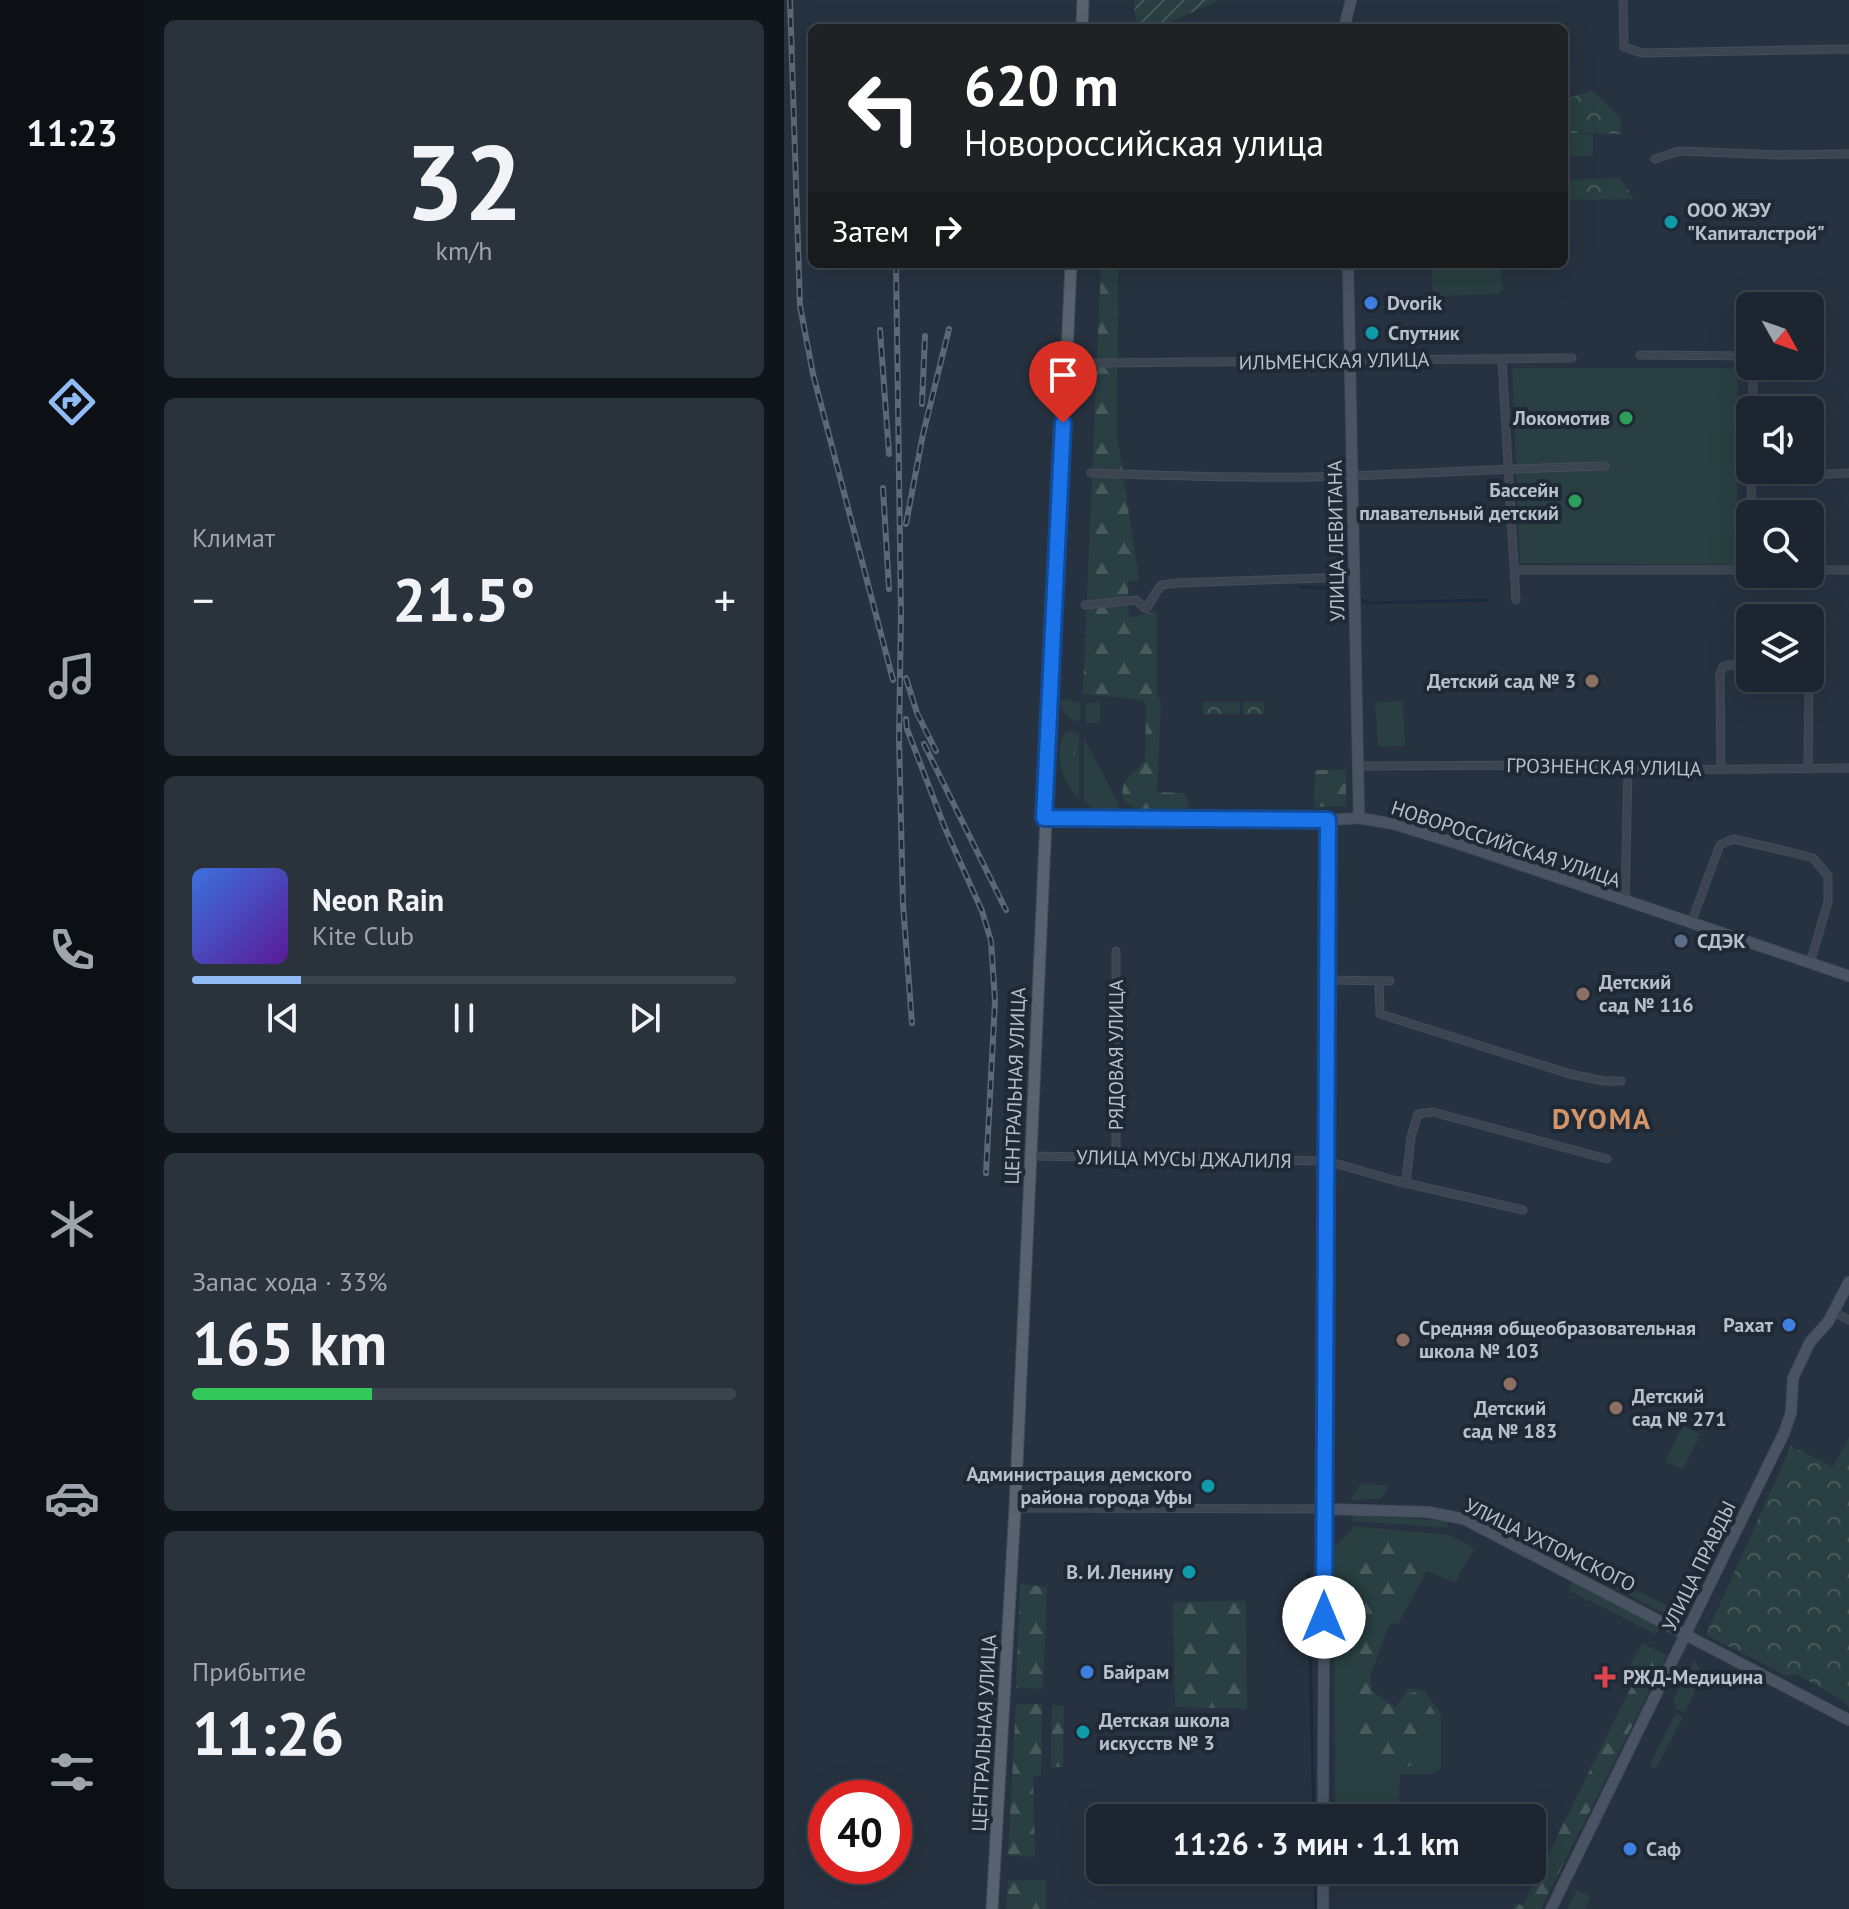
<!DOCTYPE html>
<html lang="ru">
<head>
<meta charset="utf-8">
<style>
  :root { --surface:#1d2630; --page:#2a323c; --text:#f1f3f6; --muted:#a0a5ab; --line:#3b434c; --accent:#91bbf5 }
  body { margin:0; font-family:"PT Sans",sans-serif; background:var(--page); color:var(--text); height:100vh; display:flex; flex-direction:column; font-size:30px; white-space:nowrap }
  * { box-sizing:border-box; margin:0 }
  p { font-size:26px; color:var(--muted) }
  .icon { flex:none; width:44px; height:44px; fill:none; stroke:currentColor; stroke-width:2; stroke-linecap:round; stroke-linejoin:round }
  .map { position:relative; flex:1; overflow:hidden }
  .details { display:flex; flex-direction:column; gap:20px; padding:20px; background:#10151a; width:640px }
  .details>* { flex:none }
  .hud { position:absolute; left:24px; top:24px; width:760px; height:244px; border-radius:12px; box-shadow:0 8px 32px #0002,0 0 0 2px var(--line); background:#202124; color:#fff; overflow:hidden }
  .needle { width:52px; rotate:130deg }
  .controls { position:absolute; left:952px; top:292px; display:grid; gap:16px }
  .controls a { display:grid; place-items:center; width:88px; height:88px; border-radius:12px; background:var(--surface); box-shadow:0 8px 32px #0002,0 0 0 2px var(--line); font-size:40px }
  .speed { position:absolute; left:24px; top:1780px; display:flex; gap:16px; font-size:40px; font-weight:700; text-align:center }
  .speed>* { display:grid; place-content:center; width:104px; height:104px; border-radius:50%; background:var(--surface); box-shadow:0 8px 32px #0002,0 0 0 2px var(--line); line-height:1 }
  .speed .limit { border:12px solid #d22; background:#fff; color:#111 }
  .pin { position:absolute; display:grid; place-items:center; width:68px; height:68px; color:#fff; margin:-82px -34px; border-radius:50% 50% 50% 0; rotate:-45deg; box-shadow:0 0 8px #0007 }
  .pin .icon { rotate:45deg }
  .me { position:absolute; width:88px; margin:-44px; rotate:0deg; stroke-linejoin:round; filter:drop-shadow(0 0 6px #0008) }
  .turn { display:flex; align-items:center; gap:28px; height:168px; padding:0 24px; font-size:36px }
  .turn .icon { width:104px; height:104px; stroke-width:2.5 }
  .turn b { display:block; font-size:56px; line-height:68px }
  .then { display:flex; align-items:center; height:76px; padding:0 24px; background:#0003; gap:16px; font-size:30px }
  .big { font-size:60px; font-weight:800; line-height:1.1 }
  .details .card { flex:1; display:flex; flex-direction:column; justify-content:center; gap:12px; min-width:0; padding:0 28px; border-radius:12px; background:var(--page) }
  .details .dial { align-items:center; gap:0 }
  .dial b { font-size:104px; line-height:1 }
  .song { display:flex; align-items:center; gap:24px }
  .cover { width:96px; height:96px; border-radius:12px; background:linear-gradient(135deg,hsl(220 70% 55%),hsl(270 70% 35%)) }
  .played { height:8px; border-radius:4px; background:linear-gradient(90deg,var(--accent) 20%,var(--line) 20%) }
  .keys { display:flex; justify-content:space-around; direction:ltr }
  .heat { display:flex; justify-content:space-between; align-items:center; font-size:44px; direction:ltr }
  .charge { height:12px; border-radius:6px; background:linear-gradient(90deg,#34c759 33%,var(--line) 0) }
  .trip { position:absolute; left:302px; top:1804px; width:460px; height:80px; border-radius:12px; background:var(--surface); box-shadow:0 8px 32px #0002,0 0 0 2px var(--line); font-weight:800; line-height:80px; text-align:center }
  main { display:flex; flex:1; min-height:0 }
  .tab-bar { display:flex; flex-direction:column; width:144px; justify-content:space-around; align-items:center; background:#0c0f13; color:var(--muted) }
  .tab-bar .icon { width:56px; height:56px }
  .tab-bar .on { color:var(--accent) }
  .tab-bar b { font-size:36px; color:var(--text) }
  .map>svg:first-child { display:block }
</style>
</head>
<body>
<main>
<nav class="tab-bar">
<b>11:23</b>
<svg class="icon on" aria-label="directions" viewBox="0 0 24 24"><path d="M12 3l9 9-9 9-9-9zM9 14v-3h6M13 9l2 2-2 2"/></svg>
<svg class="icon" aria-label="music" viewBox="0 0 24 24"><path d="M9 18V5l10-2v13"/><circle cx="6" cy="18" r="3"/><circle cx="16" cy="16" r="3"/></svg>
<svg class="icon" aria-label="phone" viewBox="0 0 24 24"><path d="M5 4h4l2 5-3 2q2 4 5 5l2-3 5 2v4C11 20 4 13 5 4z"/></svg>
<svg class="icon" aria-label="climate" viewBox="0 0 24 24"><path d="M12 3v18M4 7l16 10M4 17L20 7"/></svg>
<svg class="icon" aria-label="car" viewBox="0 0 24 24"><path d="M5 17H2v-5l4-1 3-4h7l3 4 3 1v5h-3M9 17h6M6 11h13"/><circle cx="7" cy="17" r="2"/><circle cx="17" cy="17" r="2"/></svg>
<svg class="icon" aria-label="filters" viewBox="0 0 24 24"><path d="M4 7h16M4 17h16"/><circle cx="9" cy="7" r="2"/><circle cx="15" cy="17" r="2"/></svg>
</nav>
<section class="details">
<div class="card dial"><b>32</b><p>km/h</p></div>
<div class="card"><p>Климат</p>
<div class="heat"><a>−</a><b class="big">21.5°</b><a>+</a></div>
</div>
<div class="card">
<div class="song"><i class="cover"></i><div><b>Neon Rain</b><p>Kite Club</p></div></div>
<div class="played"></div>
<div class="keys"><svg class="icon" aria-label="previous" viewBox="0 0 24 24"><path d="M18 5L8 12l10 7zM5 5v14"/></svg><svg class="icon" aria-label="pause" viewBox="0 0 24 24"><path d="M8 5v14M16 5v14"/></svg><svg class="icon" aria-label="next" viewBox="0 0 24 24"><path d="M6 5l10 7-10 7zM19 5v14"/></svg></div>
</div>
<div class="card"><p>Запас хода · 33%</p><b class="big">165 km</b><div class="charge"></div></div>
<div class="card"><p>Прибытие</p><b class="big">11:26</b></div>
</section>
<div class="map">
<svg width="1065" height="1909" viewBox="0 0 1065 1909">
  <defs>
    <pattern id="forest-firs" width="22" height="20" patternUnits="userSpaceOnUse" patternTransform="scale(2)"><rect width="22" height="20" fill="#293f41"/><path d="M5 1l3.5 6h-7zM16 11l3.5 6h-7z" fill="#46595b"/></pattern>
    <pattern id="park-crowns" width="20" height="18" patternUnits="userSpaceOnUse" patternTransform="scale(2)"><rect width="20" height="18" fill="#293f41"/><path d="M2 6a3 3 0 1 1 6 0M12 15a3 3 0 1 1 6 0" fill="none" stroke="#46595b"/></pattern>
    <pattern id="garden-furrows" width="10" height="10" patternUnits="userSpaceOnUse" patternTransform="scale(2)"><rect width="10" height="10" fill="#293f41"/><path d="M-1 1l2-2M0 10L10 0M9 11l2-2" fill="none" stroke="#46595b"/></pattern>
  </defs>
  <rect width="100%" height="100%" fill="#273240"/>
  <path fill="#293f41" d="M787,134H809V156H786Z
    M652,264H716L719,289L715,294L654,296L648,289V269Z
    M728,368H954L953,565L736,563Z
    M280,699L297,703L296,722C284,718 276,713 276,700Z
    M619,701L621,746L594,747L591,702Z
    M316,702V723H302L301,703Z
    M289,731L295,734V800C279,783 268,754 281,733Z
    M300,738L333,801L335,808L330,815L309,809L300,801Z
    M898,1425L916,1434L899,1470L881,1462Z
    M578,1484L603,1485L604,1489L596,1499L567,1500L569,1494Z
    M695,1497L786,1544L777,1561L680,1513V1505L687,1499Z
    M569,1515L664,1521L663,1528L568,1521Z
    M571,1526L666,1535L690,1548L671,1583L643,1571L614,1624L606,1623L586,1676L588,1691L612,1707L624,1688L641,1691L657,1714V1768L648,1774H616L615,1808L609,1807V1818H551L550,1548Z
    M792,1548L824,1564L817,1580L785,1564Z
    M790,1579L881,1626L871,1634L784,1590Z
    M836,1583L885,1606L889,1613L887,1617L833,1589L831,1586Z
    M910,1661L916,1668L911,1692L901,1712L892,1709L889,1699Z
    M892,1713L899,1717L872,1769L865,1766Z
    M793,1890L807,1897L801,1909H783Z"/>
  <path fill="url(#forest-firs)" d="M317,264H334L333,435L355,580L344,582L345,617L373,612V695L377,702L373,792L400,793L405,803L400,813C383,812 328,816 340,784C344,774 356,768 361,760L362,705L359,700L299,694Z
    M288,734L292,740L289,779L286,777L280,753L284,735Z
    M531,770H562V806L530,807Z
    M684,1505L778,1552L775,1558L682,1513Z
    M573,1535L616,1539L643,1566L619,1604L597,1616L594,1631L595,1640L583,1680L587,1691L613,1711L626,1693L637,1692L651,1713L636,1745L635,1761C622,1766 615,1776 600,1777L570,1745Z
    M236,1584L263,1587L259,1689L232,1688Z
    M462,1601L463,1709L391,1707L389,1602Z
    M858,1643L883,1656L757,1909H729L731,1904L739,1905L851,1679L842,1673Z
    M232,1704H258L257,1776L249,1777L251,1857L224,1856Z
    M268,1705L280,1706L279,1767H267Z
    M224,1880H262V1909H222Z"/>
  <path fill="url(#park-crowns)" d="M808,90L837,118V134L786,133L785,98Z
    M836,178L850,199L780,200V180Z
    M419,702H456V714H419Z
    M459,702H480V714H459Z
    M1065,1437V1708L1060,1701L1012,1674L1003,1676L922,1635L1007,1446L1049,1467Z"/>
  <path fill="url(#garden-furrows)" d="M350,0H435L373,28H352Z"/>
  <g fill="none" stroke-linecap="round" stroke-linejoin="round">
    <path stroke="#192a3e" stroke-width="3" d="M516,587L557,589L567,594
      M574,598L584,603L705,600
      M524,1573L530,1818
      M531,1870L532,1909"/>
    <defs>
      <path id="street" d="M839,0L840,47L858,53L1065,49
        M871,159L895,151L996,155L1065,154
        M856,355L966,356
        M718,360L732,600
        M312,363L788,358
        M968,410L970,366
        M967,470L968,514
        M307,473C393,476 479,479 564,476C650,473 735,468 821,466
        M966,478L1065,473
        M731,570H966
        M1026,570H1065
        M301,605L352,600L362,609L377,585L393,583L570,577
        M575,766L808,765L868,770L1065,768
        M937,769L936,674L939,667L944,665L966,666
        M1024,769L1025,678
        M841,901L844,769
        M907,923L936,845L949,839L1006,852L1029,858L1044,876V902L1026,963
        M545,980L606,981
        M595,981L596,1014L786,1074L820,1081H837
        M246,1156L543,1161L613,1181L739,1210
        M332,1158V951
        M622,1182L627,1137L634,1114L649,1112L823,1159
        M1050,1312L1065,1320
        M231,1508L541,1509"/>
      <path id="secondary" d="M560,28L567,0
        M564,264L575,818
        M260,818L532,821L575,818L610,824L678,845L1065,976
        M541,1509L644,1512L680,1519L1065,1720
        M539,1818L544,820
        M539,1909V1870
        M767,1909L1000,1433L1007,1413L1009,1378L1026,1342L1044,1322L1065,1282"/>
      <path id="primary" d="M298,28L299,0
        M208,1909L231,1508L287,264"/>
    </defs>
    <use href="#street" stroke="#444d59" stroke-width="9"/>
    <use href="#secondary" stroke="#444d59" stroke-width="12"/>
    <use href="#primary" stroke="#444d59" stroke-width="13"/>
    <use href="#street" stroke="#3b4450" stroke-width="7"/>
    <use href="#secondary" stroke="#495363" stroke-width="10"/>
    <use href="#primary" stroke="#596370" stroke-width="11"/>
    <defs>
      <path id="rail" d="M6,0L16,306L29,374L109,680
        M112,264L117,614L115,739L119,904L128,1023
        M96,330L105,454
        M138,404L141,336
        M99,488L105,589
        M122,524L139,434L165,329
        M122,678L133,713L152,751
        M122,719L123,729L161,828L198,911L207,941L211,1001L202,1173
        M140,744L222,910"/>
    </defs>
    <use href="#rail" stroke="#5d6877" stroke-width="6"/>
    <use href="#rail" stroke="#1f2935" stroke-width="3" stroke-dasharray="9" stroke-linecap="butt"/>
  </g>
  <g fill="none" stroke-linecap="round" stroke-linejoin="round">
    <defs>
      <path id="route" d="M279,423L260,818L544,820L540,1617"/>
    </defs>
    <use href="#route" stroke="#114b97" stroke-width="20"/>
    <use href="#route" stroke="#1a73e8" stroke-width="14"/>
  </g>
  <g fill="#0f9aa8" stroke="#1f2935" stroke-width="3">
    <circle cx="887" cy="222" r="8"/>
    <circle cx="588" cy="333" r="8"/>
    <circle cx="424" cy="1486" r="8"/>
    <circle cx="405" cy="1572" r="8"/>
    <circle cx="299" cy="1732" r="8"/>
  </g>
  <g fill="#3f7fe0" stroke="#1f2935" stroke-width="3">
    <circle cx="587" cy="303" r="8"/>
    <circle cx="1005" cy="1325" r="8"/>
    <circle cx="303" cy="1672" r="8"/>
    <circle cx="846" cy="1849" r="8"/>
  </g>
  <g fill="#2e9e5b" stroke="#1f2935" stroke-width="3">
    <circle cx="842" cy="418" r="8"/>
    <circle cx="791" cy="501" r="8"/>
  </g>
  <g fill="#8d6e63" stroke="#1f2935" stroke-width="3">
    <circle cx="808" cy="681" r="8"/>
    <circle cx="799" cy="994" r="8"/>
    <circle cx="619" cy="1340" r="8"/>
    <circle cx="726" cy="1384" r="8"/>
    <circle cx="832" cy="1408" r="8"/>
  </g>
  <circle fill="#5c6f8a" stroke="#1f2935" stroke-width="3" cx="897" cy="941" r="8"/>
  <path fill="#e0444e" stroke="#1f2935" stroke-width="3" d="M817 1665h8v8h8v8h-8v8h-8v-8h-8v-8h8z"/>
  <g text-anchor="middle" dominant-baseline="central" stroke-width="8" stroke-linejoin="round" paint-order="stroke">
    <g font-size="20" font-weight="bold" fill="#b7bfca" stroke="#1f2935" text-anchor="start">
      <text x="903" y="210">ООО ЖЭУ<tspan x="903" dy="23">"Капиталстрой"</tspan></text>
      <text x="603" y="303">Dvorik</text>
      <text x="604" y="333">Спутник</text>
      <text x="826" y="418" text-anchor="end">Локомотив</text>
      <text x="775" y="490" text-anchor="end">Бассейн<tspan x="775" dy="23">плавательный детский</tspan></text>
      <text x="792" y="681" text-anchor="end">Детский сад № 3</text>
      <text x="913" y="941">СДЭК</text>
      <text x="815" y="982">Детский<tspan x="815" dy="23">сад № 116</tspan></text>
      <text x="989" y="1325" text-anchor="end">Рахат</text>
      <text x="635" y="1328">Средняя общеобразовательная<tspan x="635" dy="23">школа № 103</tspan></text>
      <text x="848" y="1396">Детский<tspan x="848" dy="23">сад № 271</tspan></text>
      <text x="726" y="1408" text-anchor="middle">Детский<tspan x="726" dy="23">сад № 183</tspan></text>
      <text x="408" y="1474" text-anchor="end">Администрация демского<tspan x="408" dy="23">района города Уфы</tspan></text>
      <text x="389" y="1572" text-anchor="end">В. И. Ленину</text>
      <text x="319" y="1672">Байрам</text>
      <text x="839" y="1677">РЖД-Медицина</text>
      <text x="315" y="1720">Детская школа<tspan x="315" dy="23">искусств № 3</tspan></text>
      <text x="862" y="1849">Саф</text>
    </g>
    <g font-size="20" fill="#b7bfca" stroke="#1f2935">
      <text transform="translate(550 361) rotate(-1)">ИЛЬМЕНСКАЯ УЛИЦА</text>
      <text transform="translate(552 541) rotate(-91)">УЛИЦА ЛЕВИТАНА</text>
      <text transform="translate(820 767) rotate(1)">ГРОЗНЕНСКАЯ УЛИЦА</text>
      <text transform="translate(722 844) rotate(18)">НОВОРОССИЙСКАЯ УЛИЦА</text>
      <text transform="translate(332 1055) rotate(-90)">РЯДОВАЯ УЛИЦА</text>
      <text transform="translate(231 1086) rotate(-88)">ЦЕНТРАЛЬНАЯ УЛИЦА</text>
      <text transform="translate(400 1159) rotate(1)">УЛИЦА МУСЫ ДЖАЛИЛЯ</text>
      <text transform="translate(766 1545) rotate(26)">УЛИЦА УХТОМСКОГО</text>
      <text transform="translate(915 1566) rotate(-64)">УЛИЦА ПРАВДЫ</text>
      <text transform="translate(200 1733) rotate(-87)">ЦЕНТРАЛЬНАЯ УЛИЦА</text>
    </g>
    <g font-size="28" font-weight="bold" letter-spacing="2" fill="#d3946a" stroke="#1f2935">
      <text x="818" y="1118">DYOMA</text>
    </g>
  </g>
</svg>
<div class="controls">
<a><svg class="needle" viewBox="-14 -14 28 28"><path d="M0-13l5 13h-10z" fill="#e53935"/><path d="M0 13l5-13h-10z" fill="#a0a5ab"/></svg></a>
<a><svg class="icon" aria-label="sound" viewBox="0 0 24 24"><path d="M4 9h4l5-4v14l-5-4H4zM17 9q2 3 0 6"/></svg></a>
<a><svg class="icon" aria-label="search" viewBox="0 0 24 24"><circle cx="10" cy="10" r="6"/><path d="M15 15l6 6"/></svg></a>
<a><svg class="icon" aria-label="layers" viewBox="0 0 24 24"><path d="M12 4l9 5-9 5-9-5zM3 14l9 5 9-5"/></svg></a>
</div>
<div class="speed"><div class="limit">40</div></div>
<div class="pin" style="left:279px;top:423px;background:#d93025"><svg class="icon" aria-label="arrive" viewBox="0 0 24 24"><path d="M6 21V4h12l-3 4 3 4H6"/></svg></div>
<svg class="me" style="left:540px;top:1617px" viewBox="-20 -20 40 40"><circle r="19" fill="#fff"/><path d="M0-13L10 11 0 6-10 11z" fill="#1a73e8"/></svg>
<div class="trip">11:26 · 3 мин · 1.1 km</div>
<div class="hud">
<div class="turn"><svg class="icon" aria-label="left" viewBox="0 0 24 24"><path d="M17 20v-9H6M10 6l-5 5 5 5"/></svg><div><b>620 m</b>Новороссийская улица</div></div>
<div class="then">Затем<svg class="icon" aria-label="right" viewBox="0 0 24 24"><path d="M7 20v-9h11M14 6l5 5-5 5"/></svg></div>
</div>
</div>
</main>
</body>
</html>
